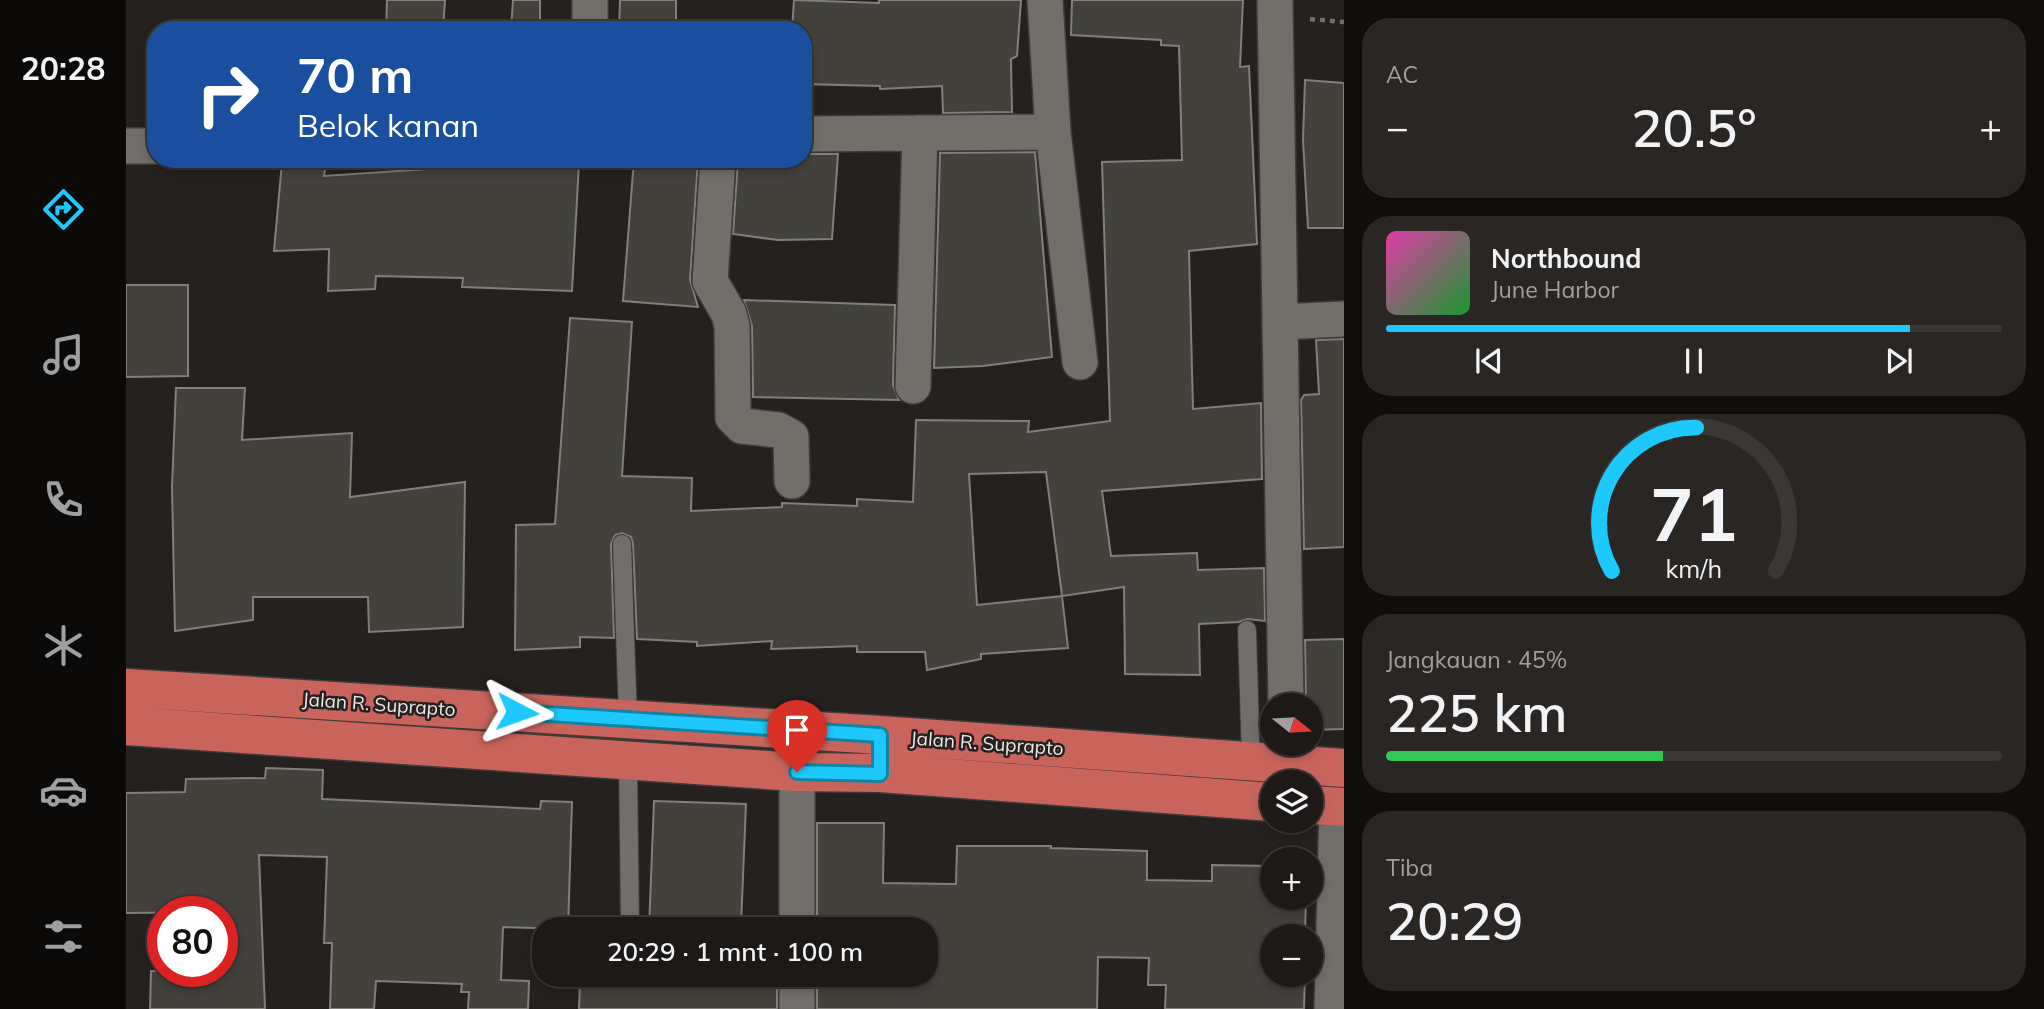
<!DOCTYPE html>
<html lang="id">
<head>
<meta charset="utf-8">
<style>
  :root { --surface:#1c1917; --page:#292624; --text:#f1f3f6; --muted:#a0a0a1; --line:#3a3836; --accent:#1dc9fc }
  body { margin:0; font-family:Mulish,sans-serif; background:var(--page); color:var(--text); height:100vh; display:flex; flex-direction:column; font-size:26px; white-space:nowrap }
  * { box-sizing:border-box; margin:0 }
  p { font-size:23px; color:var(--muted) }
  .icon { flex:none; width:38px; height:38px; fill:none; stroke:currentColor; stroke-width:2; stroke-linecap:round; stroke-linejoin:round }
  .map { position:relative; flex:1; overflow:hidden }
  .sheet { display:flex; flex-direction:column; gap:18px; padding:18px; background:#0f0e0d; width:700px }
  .sheet>* { flex:none }
  .guide { position:absolute; left:21px; top:21px; width:665px; height:147px; border-radius:28px; box-shadow:0 4px 10px #0003,0 0 0 2px var(--line); background:#1a4fa0; color:#fff; overflow:hidden }
  .needle { width:46px; rotate:108deg }
  .buttons { position:absolute; left:1134px; top:693px; display:grid; gap:14px }
  .buttons a { display:grid; place-items:center; width:63px; height:63px; border-radius:50%; background:var(--surface); box-shadow:0 4px 10px #0003,0 0 0 2px var(--line); font-size:35px }
  .speed { position:absolute; left:21px; top:896px; display:flex; gap:14px; font-size:35px; font-weight:700; text-align:center }
  .speed>* { display:grid; place-content:center; width:91px; height:91px; border-radius:50%; background:var(--surface); box-shadow:0 4px 10px #0003,0 0 0 2px var(--line); line-height:1 }
  .speed .limit { border:10px solid #d22; background:#fff; color:#111 }
  .pin { position:absolute; display:grid; place-items:center; width:60px; height:60px; color:#fff; margin:-72px -30px; border-radius:50% 50% 50% 0; rotate:-45deg; box-shadow:0 0 7px #0007 }
  .pin .icon { rotate:45deg }
  .me { position:absolute; width:77px; margin:-38px; rotate:94deg; stroke-linejoin:round; filter:drop-shadow(0 0 5px #0008) }
  .turn { display:flex; align-items:center; gap:24px; height:147px; padding:0 35px; font-size:32px }
  .turn .icon { width:91px; height:91px; stroke-width:2.5 }
  .turn b { display:block; font-size:49px; line-height:60px }
  .big { font-size:52px; font-weight:600; line-height:1.1 }
  .sheet .tile { flex:1; display:flex; flex-direction:column; justify-content:center; gap:10px; min-width:0; padding:0 24px; border-radius:28px; background:var(--page) }
  .sheet .dial { align-items:center; gap:0 }
  .dial svg { height:182px; overflow:visible; fill:none; stroke:var(--line); stroke-width:7; stroke-linecap:round; text-anchor:middle }
  .dial text { fill:var(--text); stroke:none }
  .song { display:flex; align-items:center; gap:21px }
  .cover { width:84px; height:84px; border-radius:10px; background:linear-gradient(135deg,hsl(320 70% 55%),hsl(130 70% 35%)) }
  .played { height:7px; border-radius:4px; background:linear-gradient(90deg,var(--accent) 85%,var(--line) 85%) }
  .keys { display:flex; justify-content:space-around; direction:ltr }
  .heat { display:flex; justify-content:space-between; align-items:center; font-size:38px; direction:ltr }
  .charge { height:10px; border-radius:5px; background:linear-gradient(90deg,#34c759 45%,var(--line) 0) }
  .trip { position:absolute; left:406px; top:917px; width:406px; height:70px; border-radius:28px; background:var(--surface); box-shadow:0 4px 10px #0003,0 0 0 2px var(--line); font-weight:600; line-height:70px; text-align:center }
  main { display:flex; flex:1; min-height:0 }
  .tab-bar { display:flex; flex-direction:column; width:126px; justify-content:space-around; align-items:center; background:#0b0a09; color:var(--muted) }
  .tab-bar .icon { width:49px; height:49px }
  .tab-bar .on { color:var(--accent) }
  .tab-bar b { font-size:32px; color:var(--text) }
  .map>svg:first-child { display:block }
</style>
</head>
<body>
<main>
<nav class="tab-bar">
<b>20:28</b>
<svg class="icon on" aria-label="directions" viewBox="0 0 24 24"><path d="M12 3l9 9-9 9-9-9zM9 14v-3h6M13 9l2 2-2 2"/></svg>
<svg class="icon" aria-label="music" viewBox="0 0 24 24"><path d="M9 18V5l10-2v13"/><circle cx="6" cy="18" r="3"/><circle cx="16" cy="16" r="3"/></svg>
<svg class="icon" aria-label="phone" viewBox="0 0 24 24"><path d="M5 4h4l2 5-3 2q2 4 5 5l2-3 5 2v4C11 20 4 13 5 4z"/></svg>
<svg class="icon" aria-label="climate" viewBox="0 0 24 24"><path d="M12 3v18M4 7l16 10M4 17L20 7"/></svg>
<svg class="icon" aria-label="car" viewBox="0 0 24 24"><path d="M5 17H2v-5l4-1 3-4h7l3 4 3 1v5h-3M9 17h6M6 11h13"/><circle cx="7" cy="17" r="2"/><circle cx="17" cy="17" r="2"/></svg>
<svg class="icon" aria-label="filters" viewBox="0 0 24 24"><path d="M4 7h16M4 17h16"/><circle cx="9" cy="7" r="2"/><circle cx="15" cy="17" r="2"/></svg>
</nav>
<div class="map">
<svg width="1218" height="1009" viewBox="0 0 1218 1009">
  <rect width="100%" height="100%" fill="#25211f"/>
  <path fill="#42413c" stroke="#807f7a" stroke-width="2" fill-rule="evenodd" d="M261,0H319L317,30H260Z
    M387,0H414V30H385Z
    M494,0H550V30H493Z
    M668,0L753,3V0H895L891,56L885,59L886,112L817,113L816,86L754,89V86L677,84V30H666Z
    M946,0H1117L1114,67L1123,66L1131,244L1063,251L1067,409L1135,403L1136,479L976,491L985,556L1071,553L1072,570L1138,568L1139,621L1121,619L1113,622L1073,624L1074,675L999,674L998,587L936,596L942,648L855,654V659L801,670L799,652H731V646L645,649L646,641L571,646V642L511,639L507,544L505,537L496,533L489,535L485,544L488,638L454,637V647L389,650L390,525L429,524L444,318L506,322L496,476L566,478L565,511L656,507V503L731,506V499L787,502L790,420L903,421L902,432L984,421L976,162L1056,160L1053,46L1035,45V40L945,35ZM920,472L936,596L851,605L843,474Z
    M1179,80L1218,83V228H1182L1177,140Z
    M909,152L926,357L857,366L808,368L814,153Z
    M677,154H712L706,239L652,240L607,234L612,159H677Z
    M508,159H572L564,280L572,307L497,301Z
    M156,162H200L198,176L347,166H408V162L453,163L446,291L336,287L337,278L250,276L249,289L202,291L203,249L148,251Z
    M0,285H62V376L0,377Z
    M618,300L769,305L767,385L773,400L627,397L626,326Z
    M1218,339V547L1178,549L1175,400L1178,395L1193,394L1190,340Z
    M50,388H119L116,440L226,433L224,497L339,482L337,627L243,632L242,597H127V620L49,631L46,487Z
    M1218,639V729L1185,730V705H1180L1179,640Z
    M140,768L197,770L196,799L414,809L415,801L446,802L442,929L377,927L375,980L403,981L402,1009H342L343,992H335L336,984L250,981L248,1009H204L206,943H198L201,857L133,855L139,1009H24L25,971H96V912L0,913V793L59,792L60,779L139,778Z
    M528,801L620,804L615,925H651V929H523Z
    M691,823H758L757,883L830,884L831,846H925V848L1021,851V880L1086,881V865L1146,866V898H1180L1179,936H1146V975H1179L1178,1009H1039L1040,985H1022L1023,958L972,957L971,1009H691V975H800V929H691Z
    M600,975H651V1009H453L454,980L600,985Z"/>
  <g fill="none" stroke-linecap="round" stroke-linejoin="round">
    <defs>
      <path id="service" d="M496,544L502,719
        M1121,630L1125,762
        M502,759L504,929"/>
      <path id="minor" d="M919,0L927,132L954,362
        M1149,0L1160,705
        M464,30V0
        M677,134L927,132
        M0,146H30
        M592,159L584,281L603,314L606,326L607,417L616,426L652,430L665,437L666,481
        M1154,322L1218,319
        M787,386L794,133
        M671,929V772
        M671,1009V975
        M1206,1009L1211,806"/>
      <path id="trunk" d="M0,688L754,735L1218,768
        M0,726L671,772L754,773L1146,802
        M1185,805L1218,807"/>
    </defs>
    <use href="#service" stroke="#3e3b39" stroke-width="20"/>
    <use href="#minor" stroke="#3e3b39" stroke-width="38"/>
    <use href="#trunk" stroke="#3e3b39" stroke-width="41"/>
    <path stroke="#716e6c" stroke-width="4.5" stroke-dasharray="5 5" stroke-linecap="butt" d="M1184,19L1218,22"/>
    <use href="#service" stroke="#726e6a" stroke-width="18"/>
    <use href="#minor" stroke="#726e6a" stroke-width="35"/>
    <use href="#trunk" stroke="#c9645c" stroke-width="38"/>
  </g>
  <g fill="none" stroke-linecap="round" stroke-linejoin="round">
    <defs>
      <path id="route" d="M391,712L754,735V774L671,772"/>
    </defs>
    <use href="#route" stroke="#1383a4" stroke-width="18"/>
    <use href="#route" stroke="#1dc9fc" stroke-width="12"/>
  </g>
  <g text-anchor="middle" dominant-baseline="central" stroke-width="5" stroke-linejoin="round" paint-order="stroke">
    <g font-size="19" fill="#eae7e5" stroke="#25211f">
      <text transform="translate(253 704) rotate(4)">Jalan R. Suprapto</text>
      <text transform="translate(861 743) rotate(4)">Jalan R. Suprapto</text>
    </g>
  </g>
</svg>
<div class="buttons">
<a><svg class="needle" viewBox="-14 -14 28 28"><path d="M0-13l5 13h-10z" fill="#e53935"/><path d="M0 13l5-13h-10z" fill="#a0a0a1"/></svg></a>
<a><svg class="icon" aria-label="layers" viewBox="0 0 24 24"><path d="M12 4l9 5-9 5-9-5zM3 14l9 5 9-5"/></svg></a>
<a>+</a>
<a>−</a>
</div>
<div class="speed"><div class="limit">80</div></div>
<div class="pin" style="left:671px;top:772px;background:#d93025"><svg class="icon" aria-label="arrive" viewBox="0 0 24 24"><path d="M6 21V4h12l-3 4 3 4H6"/></svg></div>
<svg class="me" style="left:391px;top:712px" viewBox="-20 -20 40 40"><path d="M0-17L14 15 0 8-14 15z" fill="#1dc9fc" stroke="#fff" stroke-width="4"/></svg>
<div class="trip">20:29 · 1 mnt · 100 m</div>
<div class="guide">
<div class="turn"><svg class="icon" aria-label="right" viewBox="0 0 24 24"><path d="M7 20v-9h11M14 6l5 5-5 5"/></svg><div><b>70 m</b>Belok kanan</div></div>
</div>
</div>
<section class="sheet">
<div class="tile"><p>AC</p>
<div class="heat"><a>−</a><b class="big">20.5°</b><a>+</a></div>
</div>
<div class="tile">
<div class="song"><i class="cover"></i><div><b>Northbound</b><p>June Harbor</p></div></div>
<div class="played"></div>
<div class="keys"><svg class="icon" aria-label="previous" viewBox="0 0 24 24"><path d="M18 5L8 12l10 7zM5 5v14"/></svg><svg class="icon" aria-label="pause" viewBox="0 0 24 24"><path d="M8 5v14M16 5v14"/></svg><svg class="icon" aria-label="next" viewBox="0 0 24 24"><path d="M6 5l10 7-10 7zM19 5v14"/></svg></div>
</div>
<div class="tile dial"><svg viewBox="0 0 100 80">
<path d="M14 69A42 42 0 1 1 86 69"/>
<path d="M14 69A42 42 0 0 1 51 6" stroke="#1dc9fc"/>
<text x="50" y="56" font-size="32" font-weight="700">71</text>
<text x="50" y="72" font-size="11">km/h</text>
</svg></div>
<div class="tile"><p>Jangkauan · 45%</p><b class="big">225 km</b><div class="charge"></div></div>
<div class="tile"><p>Tiba</p><b class="big">20:29</b></div>
</section>
</main>
</body>
</html>
